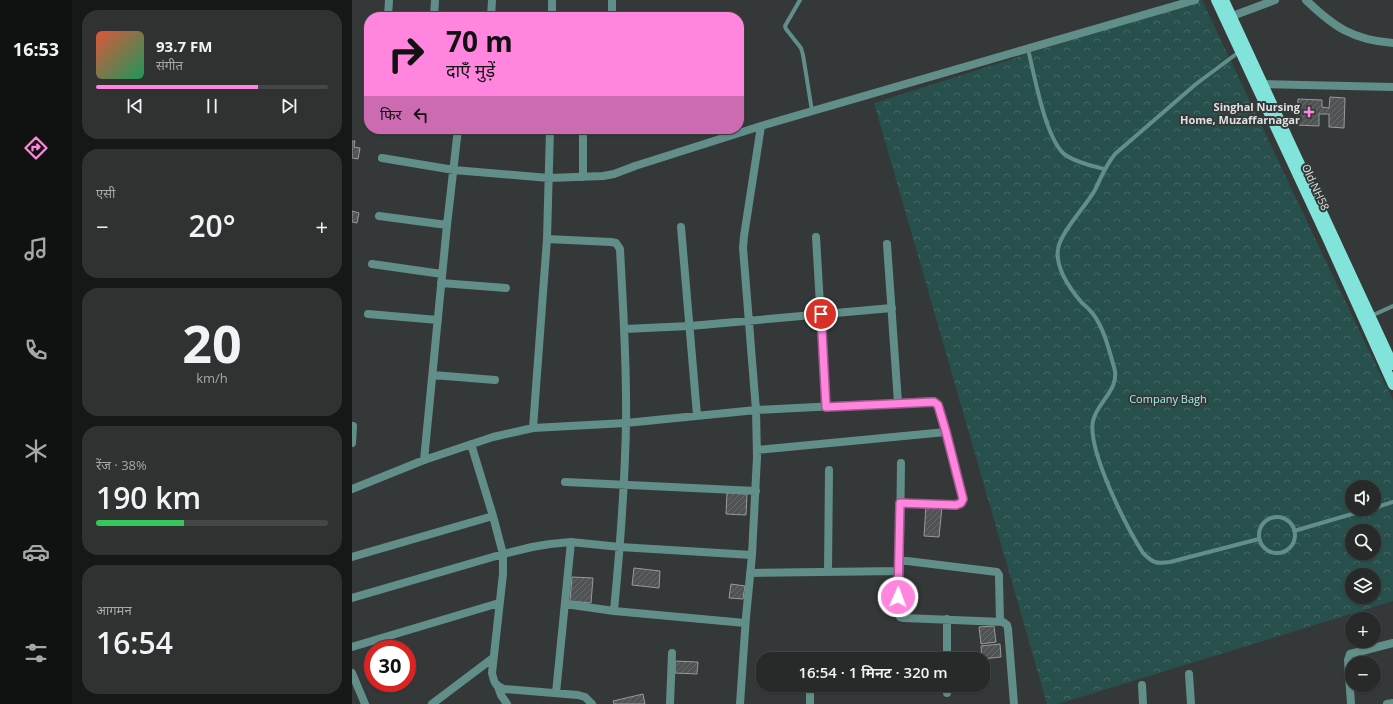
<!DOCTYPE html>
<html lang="hi">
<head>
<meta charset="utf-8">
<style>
  :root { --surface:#282a2a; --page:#303232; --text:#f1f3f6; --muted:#a5a7a8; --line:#444647; --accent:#ff85df }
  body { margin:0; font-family:"Open Sans","Noto Sans Devanagari",sans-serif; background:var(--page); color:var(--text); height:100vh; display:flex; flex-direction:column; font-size:15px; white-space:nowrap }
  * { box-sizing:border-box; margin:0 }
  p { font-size:13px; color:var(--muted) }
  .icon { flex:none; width:22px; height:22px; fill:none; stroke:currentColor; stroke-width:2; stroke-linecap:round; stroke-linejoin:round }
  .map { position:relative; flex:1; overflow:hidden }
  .side { display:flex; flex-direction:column; gap:10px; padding:10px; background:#161717; width:280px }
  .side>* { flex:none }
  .guide { position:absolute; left:12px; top:12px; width:380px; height:122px; border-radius:16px; box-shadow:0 1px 3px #0004,0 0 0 1px var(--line); background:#ff85df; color:#111; overflow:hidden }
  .controls { position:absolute; left:993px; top:480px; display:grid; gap:8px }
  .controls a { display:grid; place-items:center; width:36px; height:36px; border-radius:50%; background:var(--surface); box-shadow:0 1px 3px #0004,0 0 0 1px var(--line); font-size:20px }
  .speed { position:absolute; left:12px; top:640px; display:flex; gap:8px; font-size:20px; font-weight:700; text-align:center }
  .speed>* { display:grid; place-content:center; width:52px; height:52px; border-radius:50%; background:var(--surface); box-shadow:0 1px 3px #0004,0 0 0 1px var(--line); line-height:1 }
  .speed .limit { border:6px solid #d22; background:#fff; color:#111 }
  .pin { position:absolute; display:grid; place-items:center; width:34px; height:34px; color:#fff; margin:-17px; border:2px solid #fff; border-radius:50%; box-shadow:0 1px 4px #0007 }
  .me { position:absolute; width:44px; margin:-22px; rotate:2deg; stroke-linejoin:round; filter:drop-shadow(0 0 3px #0008) }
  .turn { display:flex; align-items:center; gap:14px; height:84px; padding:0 16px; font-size:18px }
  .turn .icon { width:52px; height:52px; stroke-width:2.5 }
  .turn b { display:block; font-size:28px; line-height:34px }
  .then { display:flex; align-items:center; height:38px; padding:0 16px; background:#0003; gap:8px; font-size:15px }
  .big { font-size:30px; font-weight:600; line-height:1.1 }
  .side .tile { flex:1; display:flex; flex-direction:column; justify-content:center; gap:6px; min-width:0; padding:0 14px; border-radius:16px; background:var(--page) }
  .side .dial { align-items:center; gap:0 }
  .dial b { font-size:52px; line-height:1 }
  .song { display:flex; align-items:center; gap:12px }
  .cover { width:48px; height:48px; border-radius:6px; background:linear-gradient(135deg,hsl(10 70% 55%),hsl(150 70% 35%)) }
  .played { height:4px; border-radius:2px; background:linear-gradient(90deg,var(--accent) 70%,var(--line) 70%) }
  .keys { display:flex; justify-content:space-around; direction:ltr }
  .heat { display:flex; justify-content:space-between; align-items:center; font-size:22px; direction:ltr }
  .charge { height:6px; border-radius:3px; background:linear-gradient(90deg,#34c759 38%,var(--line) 0) }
  .trip { position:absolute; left:404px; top:652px; width:234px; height:40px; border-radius:16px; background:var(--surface); box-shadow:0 1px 3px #0004,0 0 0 1px var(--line); font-weight:600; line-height:40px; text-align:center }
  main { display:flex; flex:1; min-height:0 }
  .menu { display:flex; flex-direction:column; width:72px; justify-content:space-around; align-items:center; background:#101111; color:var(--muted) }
  .menu .icon { width:28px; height:28px }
  .menu .selected { color:var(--accent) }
  .menu b { font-size:18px; color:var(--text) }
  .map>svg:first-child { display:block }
</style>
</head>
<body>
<main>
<nav class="menu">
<b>16:53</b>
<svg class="icon selected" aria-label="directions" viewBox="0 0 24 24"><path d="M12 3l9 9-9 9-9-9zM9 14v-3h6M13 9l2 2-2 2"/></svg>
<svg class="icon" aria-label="music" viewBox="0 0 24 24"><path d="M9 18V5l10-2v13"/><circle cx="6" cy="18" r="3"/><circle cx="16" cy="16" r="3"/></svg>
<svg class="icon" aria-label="phone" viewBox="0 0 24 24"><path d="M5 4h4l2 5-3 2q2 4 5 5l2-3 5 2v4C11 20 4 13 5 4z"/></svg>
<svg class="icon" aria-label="climate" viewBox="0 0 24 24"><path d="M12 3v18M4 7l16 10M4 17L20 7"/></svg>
<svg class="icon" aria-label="car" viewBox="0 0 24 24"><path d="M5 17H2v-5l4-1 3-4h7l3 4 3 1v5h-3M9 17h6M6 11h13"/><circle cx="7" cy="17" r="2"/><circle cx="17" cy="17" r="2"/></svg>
<svg class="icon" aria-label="filters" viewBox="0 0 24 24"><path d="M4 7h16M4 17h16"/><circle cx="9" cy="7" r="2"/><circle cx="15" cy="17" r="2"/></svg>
</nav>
<section class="side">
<div class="tile">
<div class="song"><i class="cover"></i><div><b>93.7 FM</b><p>संगीत</p></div></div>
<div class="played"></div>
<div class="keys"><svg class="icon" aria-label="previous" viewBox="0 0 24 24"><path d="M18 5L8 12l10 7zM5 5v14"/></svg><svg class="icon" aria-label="pause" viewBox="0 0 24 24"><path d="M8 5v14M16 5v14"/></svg><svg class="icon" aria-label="next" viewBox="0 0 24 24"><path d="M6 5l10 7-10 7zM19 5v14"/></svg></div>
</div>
<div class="tile"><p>एसी</p>
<div class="heat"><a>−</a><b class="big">20°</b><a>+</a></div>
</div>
<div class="tile dial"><b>20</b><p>km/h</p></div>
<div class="tile"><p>रेंज · 38%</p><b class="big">190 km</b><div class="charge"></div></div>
<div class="tile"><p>आगमन</p><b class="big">16:54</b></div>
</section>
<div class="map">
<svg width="1041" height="704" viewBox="0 0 1041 704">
  <defs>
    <pattern id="park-crowns" width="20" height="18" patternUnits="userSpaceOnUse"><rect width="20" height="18" fill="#274f4b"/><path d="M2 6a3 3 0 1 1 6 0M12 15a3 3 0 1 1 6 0" fill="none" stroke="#466865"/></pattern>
    <pattern id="building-hatch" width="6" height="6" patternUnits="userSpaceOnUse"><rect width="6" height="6" fill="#505353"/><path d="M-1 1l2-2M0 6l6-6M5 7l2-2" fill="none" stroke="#696b6b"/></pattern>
  </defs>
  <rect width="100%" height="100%" fill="#353838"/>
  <path fill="url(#park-crowns)" fill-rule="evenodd" d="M844,0H850L980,274L1041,400V601L706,704H695L522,103ZM1000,487H1022V509H1000ZM1000,531H1022V553H1000ZM1000,575H1022V597H1000Z"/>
  <path fill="url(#building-hatch)" stroke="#969a99" d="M978,97L993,98L992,128L977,127V114H967V126L944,125L946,99L970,100V107L977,108Z
    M0,141H3L2,147L8,148L6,159L0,158Z
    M0,211L7,213L5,223L0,222Z
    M375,493L395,494L394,515L374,514Z
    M574,506L590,507L587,537L572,536Z
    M282,568L308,571L307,588L280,585Z
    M220,577L241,578L239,603L218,601Z
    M379,584L393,586L391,599L377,598Z
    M642,626L644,642L629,644L627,627Z
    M648,644L649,657L630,659L629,646Z
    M323,661L346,662L345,674L323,673Z
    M291,694L293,704H262L261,701Z"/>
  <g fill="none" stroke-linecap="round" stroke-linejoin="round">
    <path stroke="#618e89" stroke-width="4" d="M448,0L433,26L434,29L449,48L451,55L460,111
      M676,49C682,73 694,144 715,156C726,163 740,166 752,169
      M887,52L844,84L763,154C754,165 749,177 743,190C734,206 708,233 706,249C703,268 718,289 730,303C734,306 738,310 741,314C752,328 757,350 762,367C769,389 745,402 741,421C735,450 775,528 791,553C801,563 804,564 818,562L907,539
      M1019,316L1041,306
      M1022,508L1041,502
      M907 535a18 18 0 1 1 36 0a18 18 0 1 1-36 0Z
      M942,531L1017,509"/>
    <path stroke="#618e89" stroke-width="8" d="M954,0C982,27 1001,40 1041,43
      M36,17L37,0
      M82,17L83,0
      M139,17L140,0
      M200,17V0
      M260,17V0
      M875,18L923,0
      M906,84L1041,87
      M231,129V177
      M30,158L102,170L197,178L251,176L262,174L283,166L409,126L843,0
      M27,216L95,225
      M329,227L345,415
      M464,237L474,407
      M195,239L259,242L264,243L268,249C271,307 275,365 274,423C273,485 268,548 262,611L393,623
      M535,244L546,403
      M20,264L90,274
      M89,283L154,288
      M16,314L86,320
      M272,329L338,326L540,308
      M81,375L143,380
      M181,428L195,239L198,129
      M0,443L1,426
      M119,444L141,516L151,554V574L140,673C142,682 143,686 152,689L226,695L233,697L240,704
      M405,450L594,432
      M72,460L95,225L106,129
      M549,463L547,614L548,617L552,618L651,622L655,625L656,629L662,704
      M213,482L404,491
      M0,489L72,460L141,437L181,428L274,423L404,410L582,401L586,405L594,432L611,499L609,503L604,505L548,503
      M0,557L141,516
      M547,560L645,572L647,575V578L648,621
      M476,572L477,470
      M398,573L547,571
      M0,598L151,554L180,547L198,544L219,542L268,547L400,555
      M213,604L262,611
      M0,647L147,603
      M595,659V619
      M0,673L13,704
      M837,674L839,704
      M790,685L791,704
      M146,687L149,695L155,704
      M204,693L219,542
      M595,693V685
      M80,704L141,658
      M318,704L320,653
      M388,704L394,617L400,555L405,457L404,410L391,248L392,236L409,126
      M458,704V685
      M999,704L996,660L998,654L1041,643
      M1035,704L1041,703"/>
    <path stroke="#82e3db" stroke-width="10" d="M864,0L976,240L1041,385
      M872,0L1041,365"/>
  </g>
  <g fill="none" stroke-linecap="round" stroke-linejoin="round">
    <defs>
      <path id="route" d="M469,314L474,407L582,402L586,405L594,432L611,499L609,503L604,505L548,503L546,597"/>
    </defs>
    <use href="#route" stroke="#a65691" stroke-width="10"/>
    <use href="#route" stroke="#ff85df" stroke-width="7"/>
  </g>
  <path fill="#ff85df" stroke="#353838" stroke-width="1.5" d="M955 106h4v4h4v4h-4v4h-4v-4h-4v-4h4z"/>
  <g text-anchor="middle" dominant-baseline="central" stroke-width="4" stroke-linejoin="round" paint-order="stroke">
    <g font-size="11" font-weight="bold" fill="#dfe1e1" stroke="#353838" text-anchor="end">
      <text x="948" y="106">Singhal Nursing<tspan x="948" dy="13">Home, Muzaffarnagar</tspan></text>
    </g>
    <g font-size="11" fill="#dfe1e1" stroke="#353838">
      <text transform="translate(964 187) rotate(65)">Old NH58</text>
    </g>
    <g font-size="11" fill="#9ff0e8" stroke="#353838">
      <text x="816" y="398">Company Bagh</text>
    </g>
  </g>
</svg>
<div class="controls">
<a><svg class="icon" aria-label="sound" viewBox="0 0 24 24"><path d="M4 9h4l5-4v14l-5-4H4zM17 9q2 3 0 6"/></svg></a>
<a><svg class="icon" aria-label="search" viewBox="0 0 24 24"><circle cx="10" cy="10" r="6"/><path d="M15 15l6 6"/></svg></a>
<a><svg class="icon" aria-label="layers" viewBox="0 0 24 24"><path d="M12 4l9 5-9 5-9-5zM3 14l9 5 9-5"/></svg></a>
<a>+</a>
<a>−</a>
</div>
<div class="speed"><div class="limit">30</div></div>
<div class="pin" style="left:469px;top:314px;background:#d93025"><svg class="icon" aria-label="arrive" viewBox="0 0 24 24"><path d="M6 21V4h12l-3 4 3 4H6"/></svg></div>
<svg class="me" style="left:546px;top:597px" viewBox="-20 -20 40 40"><circle r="17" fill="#ff85df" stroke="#fff" stroke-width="3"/><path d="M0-11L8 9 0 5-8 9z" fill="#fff"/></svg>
<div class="trip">16:54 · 1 मिनट · 320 m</div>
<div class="guide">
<div class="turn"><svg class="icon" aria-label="right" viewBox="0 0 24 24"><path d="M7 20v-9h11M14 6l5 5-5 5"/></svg><div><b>70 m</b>दाएँ मुड़ें</div></div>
<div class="then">फिर<svg class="icon" aria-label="left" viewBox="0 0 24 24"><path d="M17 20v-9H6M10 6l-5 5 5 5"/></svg></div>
</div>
</div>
</main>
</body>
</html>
